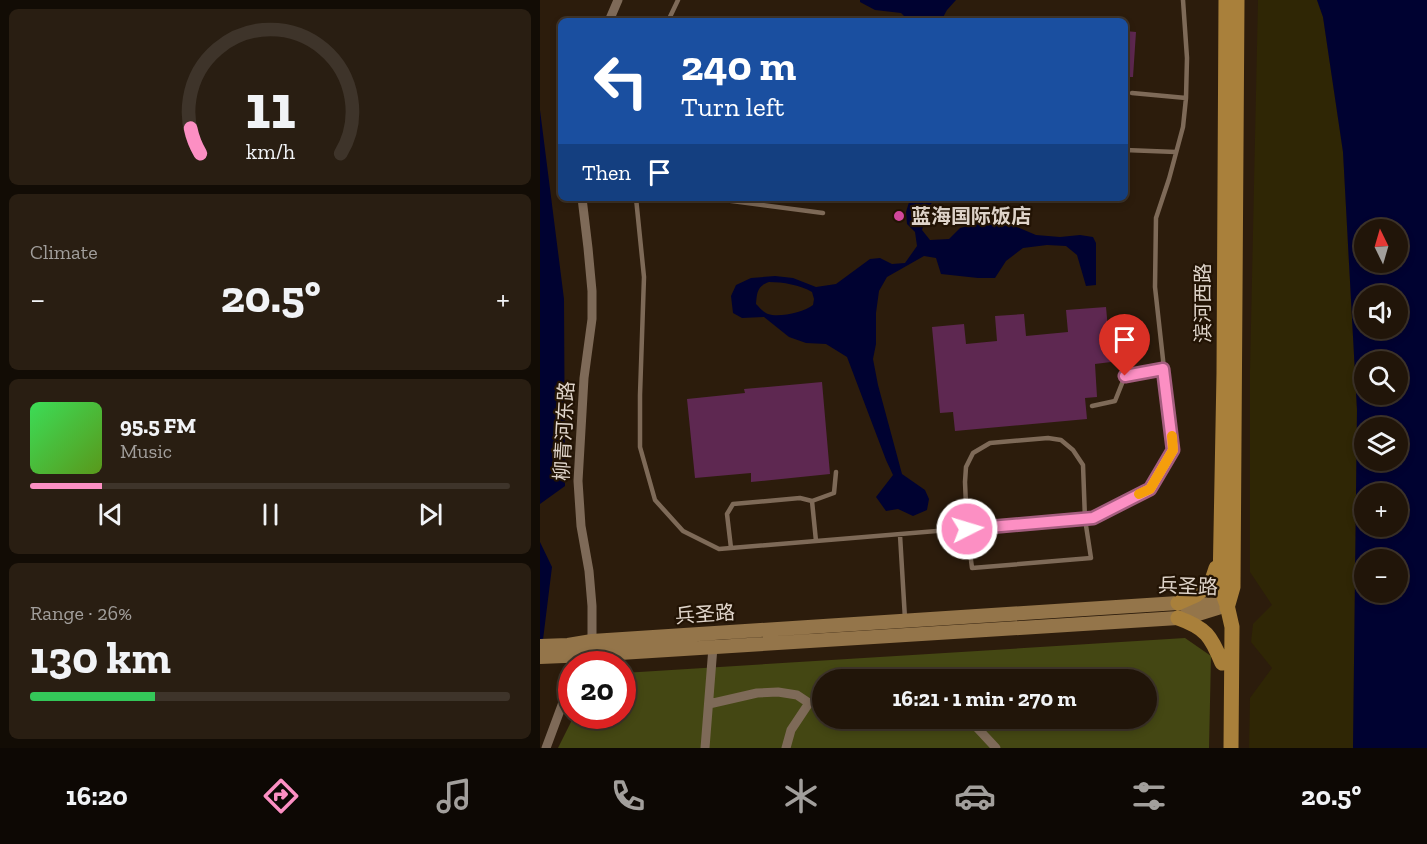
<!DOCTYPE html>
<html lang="en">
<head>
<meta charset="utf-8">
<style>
  :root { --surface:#211509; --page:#291e12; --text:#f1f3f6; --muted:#a29f9c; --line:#3e342a; --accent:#fc8fc3 }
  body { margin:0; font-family:"Zilla Slab","Noto Sans SC",serif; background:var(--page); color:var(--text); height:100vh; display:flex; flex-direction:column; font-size:22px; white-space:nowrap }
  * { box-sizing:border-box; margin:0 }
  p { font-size:20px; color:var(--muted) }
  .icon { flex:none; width:33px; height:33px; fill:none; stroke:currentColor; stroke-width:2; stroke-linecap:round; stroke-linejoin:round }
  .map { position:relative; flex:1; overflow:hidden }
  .details { display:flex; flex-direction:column; gap:9px; padding:9px; background:#120c05; width:540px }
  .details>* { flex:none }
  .banner { position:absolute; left:18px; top:18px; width:570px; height:183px; border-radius:9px; box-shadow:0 3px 9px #0003,0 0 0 2px var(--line); background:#1a4fa0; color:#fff; overflow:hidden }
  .needle { width:39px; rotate:355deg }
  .buttons { position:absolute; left:814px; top:219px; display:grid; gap:12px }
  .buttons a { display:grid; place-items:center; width:54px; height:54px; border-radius:50%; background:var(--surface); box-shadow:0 3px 9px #0003,0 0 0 2px var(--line); font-size:30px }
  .speed { position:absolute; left:18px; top:651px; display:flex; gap:12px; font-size:30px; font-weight:700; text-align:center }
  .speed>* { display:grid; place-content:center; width:78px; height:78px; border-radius:50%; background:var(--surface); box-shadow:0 3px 9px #0003,0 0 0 2px var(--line); line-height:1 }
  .speed .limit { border:9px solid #d22; background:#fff; color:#111 }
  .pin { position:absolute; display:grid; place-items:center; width:51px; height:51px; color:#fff; margin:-62px -26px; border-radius:50% 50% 50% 0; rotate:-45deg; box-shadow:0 0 6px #0007 }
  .pin .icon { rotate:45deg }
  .me { position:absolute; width:66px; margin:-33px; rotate:85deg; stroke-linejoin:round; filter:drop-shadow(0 0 4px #0008) }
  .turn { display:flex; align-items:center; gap:21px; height:126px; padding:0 24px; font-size:27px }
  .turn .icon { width:78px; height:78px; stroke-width:2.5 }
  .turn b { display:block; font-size:42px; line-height:51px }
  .then { display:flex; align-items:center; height:57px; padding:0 24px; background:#0003; gap:12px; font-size:22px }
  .big { font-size:45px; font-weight:700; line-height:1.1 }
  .details .widget { flex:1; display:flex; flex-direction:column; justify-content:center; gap:9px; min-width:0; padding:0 21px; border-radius:9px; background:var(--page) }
  .details .dial { align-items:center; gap:0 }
  .dial svg { height:156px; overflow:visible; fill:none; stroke:var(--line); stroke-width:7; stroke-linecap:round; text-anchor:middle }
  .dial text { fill:var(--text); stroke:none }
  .song { display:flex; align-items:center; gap:18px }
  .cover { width:72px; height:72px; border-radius:9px; background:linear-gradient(135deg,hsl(130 70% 55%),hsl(90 70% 35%)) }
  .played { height:6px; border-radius:3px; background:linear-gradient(90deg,var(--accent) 15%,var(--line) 15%) }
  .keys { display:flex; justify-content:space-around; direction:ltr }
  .heat { display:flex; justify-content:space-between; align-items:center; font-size:33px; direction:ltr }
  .charge { height:9px; border-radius:4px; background:linear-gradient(90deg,#34c759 26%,var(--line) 0) }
  .trip { position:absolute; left:272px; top:669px; width:345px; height:60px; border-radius:30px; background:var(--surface); box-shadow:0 3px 9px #0003,0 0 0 2px var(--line); font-weight:700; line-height:60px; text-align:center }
  .dock { display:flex; height:96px; justify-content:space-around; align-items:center; background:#0d0804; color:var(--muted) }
  .dock .icon { width:42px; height:42px }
  .dock .current { color:var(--accent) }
  .dock b { font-size:27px; color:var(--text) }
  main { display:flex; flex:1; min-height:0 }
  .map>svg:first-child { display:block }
</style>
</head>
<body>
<main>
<section class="details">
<div class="widget dial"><svg viewBox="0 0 100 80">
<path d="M14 69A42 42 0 1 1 86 69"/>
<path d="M14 69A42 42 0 0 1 9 56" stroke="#fc8fc3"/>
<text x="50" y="56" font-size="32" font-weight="700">11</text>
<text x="50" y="72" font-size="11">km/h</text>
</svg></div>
<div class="widget"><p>Climate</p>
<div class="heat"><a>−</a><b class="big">20.5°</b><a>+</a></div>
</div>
<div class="widget">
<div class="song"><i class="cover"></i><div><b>95.5 FM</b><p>Music</p></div></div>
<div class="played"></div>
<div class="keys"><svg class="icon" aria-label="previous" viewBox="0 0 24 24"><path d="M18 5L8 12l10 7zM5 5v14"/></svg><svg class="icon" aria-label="pause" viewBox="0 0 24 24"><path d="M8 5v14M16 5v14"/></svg><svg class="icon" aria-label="next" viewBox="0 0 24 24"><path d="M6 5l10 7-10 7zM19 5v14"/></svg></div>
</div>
<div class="widget"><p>Range · 26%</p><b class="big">130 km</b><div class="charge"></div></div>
</section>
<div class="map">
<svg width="887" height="748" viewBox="0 0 887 748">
  <rect width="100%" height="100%" fill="#2c1c0c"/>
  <path fill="#444713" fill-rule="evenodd" d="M645,638L671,656L669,748H18L34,716H82L83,673ZM282,680H606V718H282Z"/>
  <path fill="#2f2605" d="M718,0H777L783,17L803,152L817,410L813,748H709L710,698L732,668L711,642L713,624L732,605L710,572V371Z"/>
  <path fill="#000231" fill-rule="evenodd" d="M320,0H416L407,10L401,21H369L361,13L335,10L320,2Z
    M777,0H887V748H813L817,410L803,152L783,17ZM825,230H858V262H825ZM825,296H858V328H825ZM825,362H858V394H825ZM825,428H858V460H825ZM825,494H858V526H825ZM825,560H858V592H825Z
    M0,110L24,299L25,486L0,504Z
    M373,198H397L389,206L382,230L390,240L409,239L420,228L436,224L459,223L477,227L496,235L520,237L540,235L553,237L556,243V285L546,286L537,255L526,246L507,245L483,248L466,261L455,278H438L401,274L396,258L384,256L347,277L339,291L336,313V344L333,359L338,385L362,474L385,490L389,499L387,510L373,516L358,509L346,511L336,497L353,475L346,460L307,357L286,344L266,343L249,337L224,317L202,318L193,313L191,296L196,285L211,278L235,276L253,278L276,287L296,284L330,259L340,258L352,264L365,263L377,246L375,232L367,224L366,212L370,199ZM229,282C243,282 260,285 272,292L274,299L273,305C264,312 239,318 228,314C223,312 220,308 216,304C217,293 217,286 229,282Z
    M0,542L12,567L0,664Z"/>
  <path fill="#5e2851" d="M585,31L596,32L593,77H585Z
    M566,307L571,362L555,364L557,397L545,398L547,419L415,431L413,412L400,413L392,327L424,324L426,344L457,341L455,316L484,314L486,336L528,332L526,310Z
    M282,382L290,474L211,482V473L155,478L147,399L205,393L204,389Z"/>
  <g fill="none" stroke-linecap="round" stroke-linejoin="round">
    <path stroke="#7e6a58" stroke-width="4.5" d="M128,21L138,0
      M592,93L646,98
      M585,150L636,152
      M96,198L104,277L100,395V447L115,500L143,531L179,549L553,518L610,489L633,450L615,287L616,218L629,179L643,127L646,98L647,58L643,0
      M169,198L283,213
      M552,406L575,401L585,376L623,369
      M508,438L521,440L533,450L543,465L545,519L551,558L432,568L427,529L425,482L426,467L433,453L450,443Z
      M272,501L294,493L296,472
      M360,535L365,619
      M191,548L187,514L193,504L260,498L272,501L276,541"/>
    <path stroke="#7e6a58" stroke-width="9" d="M69,21L78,0
      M42,198L48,248L52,291V319L44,378L38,481L41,526L49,571L52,606V641L48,655L44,664
      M313,680C315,679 321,675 323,675C333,673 370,676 379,680
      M169,704L217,693L238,692L257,695L269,703L282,701
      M428,718L456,748
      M6,748L22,705L32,688
      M165,748L173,647
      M246,748L251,730L269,703"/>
    <path stroke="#94754a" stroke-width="14" d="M0,646L28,645L52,641L638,603L676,605
      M0,657L48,655L638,618L658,614L687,605"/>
    <path stroke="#a9803b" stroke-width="15" d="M686,0L684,373L680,586L687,605L692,627L691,748
      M638,603L656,595L671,583L676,568
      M687,608L693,587L697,0
      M638,618C666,628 671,636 682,663"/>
  </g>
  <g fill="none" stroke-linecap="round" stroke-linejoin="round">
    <defs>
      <path id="route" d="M427,529L553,518L610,489L633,450L623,369L585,376"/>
    </defs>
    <use href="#route" stroke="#a45d7f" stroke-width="15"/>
    <use href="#route" stroke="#fc8fc3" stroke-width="10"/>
    <path stroke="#f59e0b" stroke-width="10" d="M599,494L610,489L633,450L632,436"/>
  </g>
  <circle fill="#d1479c" stroke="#221304" stroke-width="2" cx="359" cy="216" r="6"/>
  <g text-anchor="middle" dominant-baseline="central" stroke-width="4.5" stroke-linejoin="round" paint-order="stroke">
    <g font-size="20" font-weight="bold" fill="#dfd4ca" stroke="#221304" text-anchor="start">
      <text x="371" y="216">蓝海国际饭店</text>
    </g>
    <g font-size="20" fill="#dfd4ca" stroke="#221304">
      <text transform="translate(663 303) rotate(-90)">滨河西路</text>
      <text transform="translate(24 431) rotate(-87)">柳青河东路</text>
      <text transform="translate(648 586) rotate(2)">兵圣路</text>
      <text transform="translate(165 614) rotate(-4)">兵圣路</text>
    </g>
  </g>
</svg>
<div class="buttons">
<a><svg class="needle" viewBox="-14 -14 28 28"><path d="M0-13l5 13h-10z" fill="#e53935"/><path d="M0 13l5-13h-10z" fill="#a29f9c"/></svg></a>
<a><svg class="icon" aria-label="sound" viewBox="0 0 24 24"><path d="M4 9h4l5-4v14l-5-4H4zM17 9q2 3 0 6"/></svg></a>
<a><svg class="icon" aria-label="search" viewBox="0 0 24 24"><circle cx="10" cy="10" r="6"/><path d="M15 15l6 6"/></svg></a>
<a><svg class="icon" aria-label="layers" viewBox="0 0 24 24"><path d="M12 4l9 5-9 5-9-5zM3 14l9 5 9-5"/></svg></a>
<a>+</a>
<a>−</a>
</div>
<div class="speed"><div class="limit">20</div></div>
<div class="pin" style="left:585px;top:376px;background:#d93025"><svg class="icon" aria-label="arrive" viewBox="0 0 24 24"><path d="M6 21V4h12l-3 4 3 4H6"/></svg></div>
<svg class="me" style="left:427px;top:529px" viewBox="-20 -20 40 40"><circle r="17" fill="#fc8fc3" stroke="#fff" stroke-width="3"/><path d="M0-11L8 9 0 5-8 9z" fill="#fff"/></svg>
<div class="trip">16:21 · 1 min · 270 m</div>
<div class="banner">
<div class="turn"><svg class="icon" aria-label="left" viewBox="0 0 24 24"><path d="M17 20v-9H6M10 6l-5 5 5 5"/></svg><div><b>240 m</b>Turn left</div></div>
<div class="then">Then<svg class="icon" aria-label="arrive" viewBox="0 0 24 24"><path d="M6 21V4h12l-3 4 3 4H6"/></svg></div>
</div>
</div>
</main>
<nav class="dock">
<b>16:20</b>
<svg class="icon current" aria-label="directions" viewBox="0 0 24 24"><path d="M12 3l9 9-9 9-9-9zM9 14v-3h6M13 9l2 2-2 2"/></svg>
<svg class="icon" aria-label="music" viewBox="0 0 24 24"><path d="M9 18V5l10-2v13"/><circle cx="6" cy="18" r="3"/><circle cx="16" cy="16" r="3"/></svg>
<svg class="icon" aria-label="phone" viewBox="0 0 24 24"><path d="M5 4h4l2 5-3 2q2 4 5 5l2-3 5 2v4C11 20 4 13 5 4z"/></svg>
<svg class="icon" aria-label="climate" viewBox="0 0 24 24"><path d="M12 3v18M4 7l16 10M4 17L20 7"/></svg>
<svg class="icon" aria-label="car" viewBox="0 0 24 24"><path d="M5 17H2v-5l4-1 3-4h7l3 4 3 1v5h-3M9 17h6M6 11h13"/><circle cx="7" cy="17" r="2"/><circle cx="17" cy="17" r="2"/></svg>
<svg class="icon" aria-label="filters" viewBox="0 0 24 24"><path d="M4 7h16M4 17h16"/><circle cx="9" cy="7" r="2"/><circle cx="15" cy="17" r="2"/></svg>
<b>20.5°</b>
</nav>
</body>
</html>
